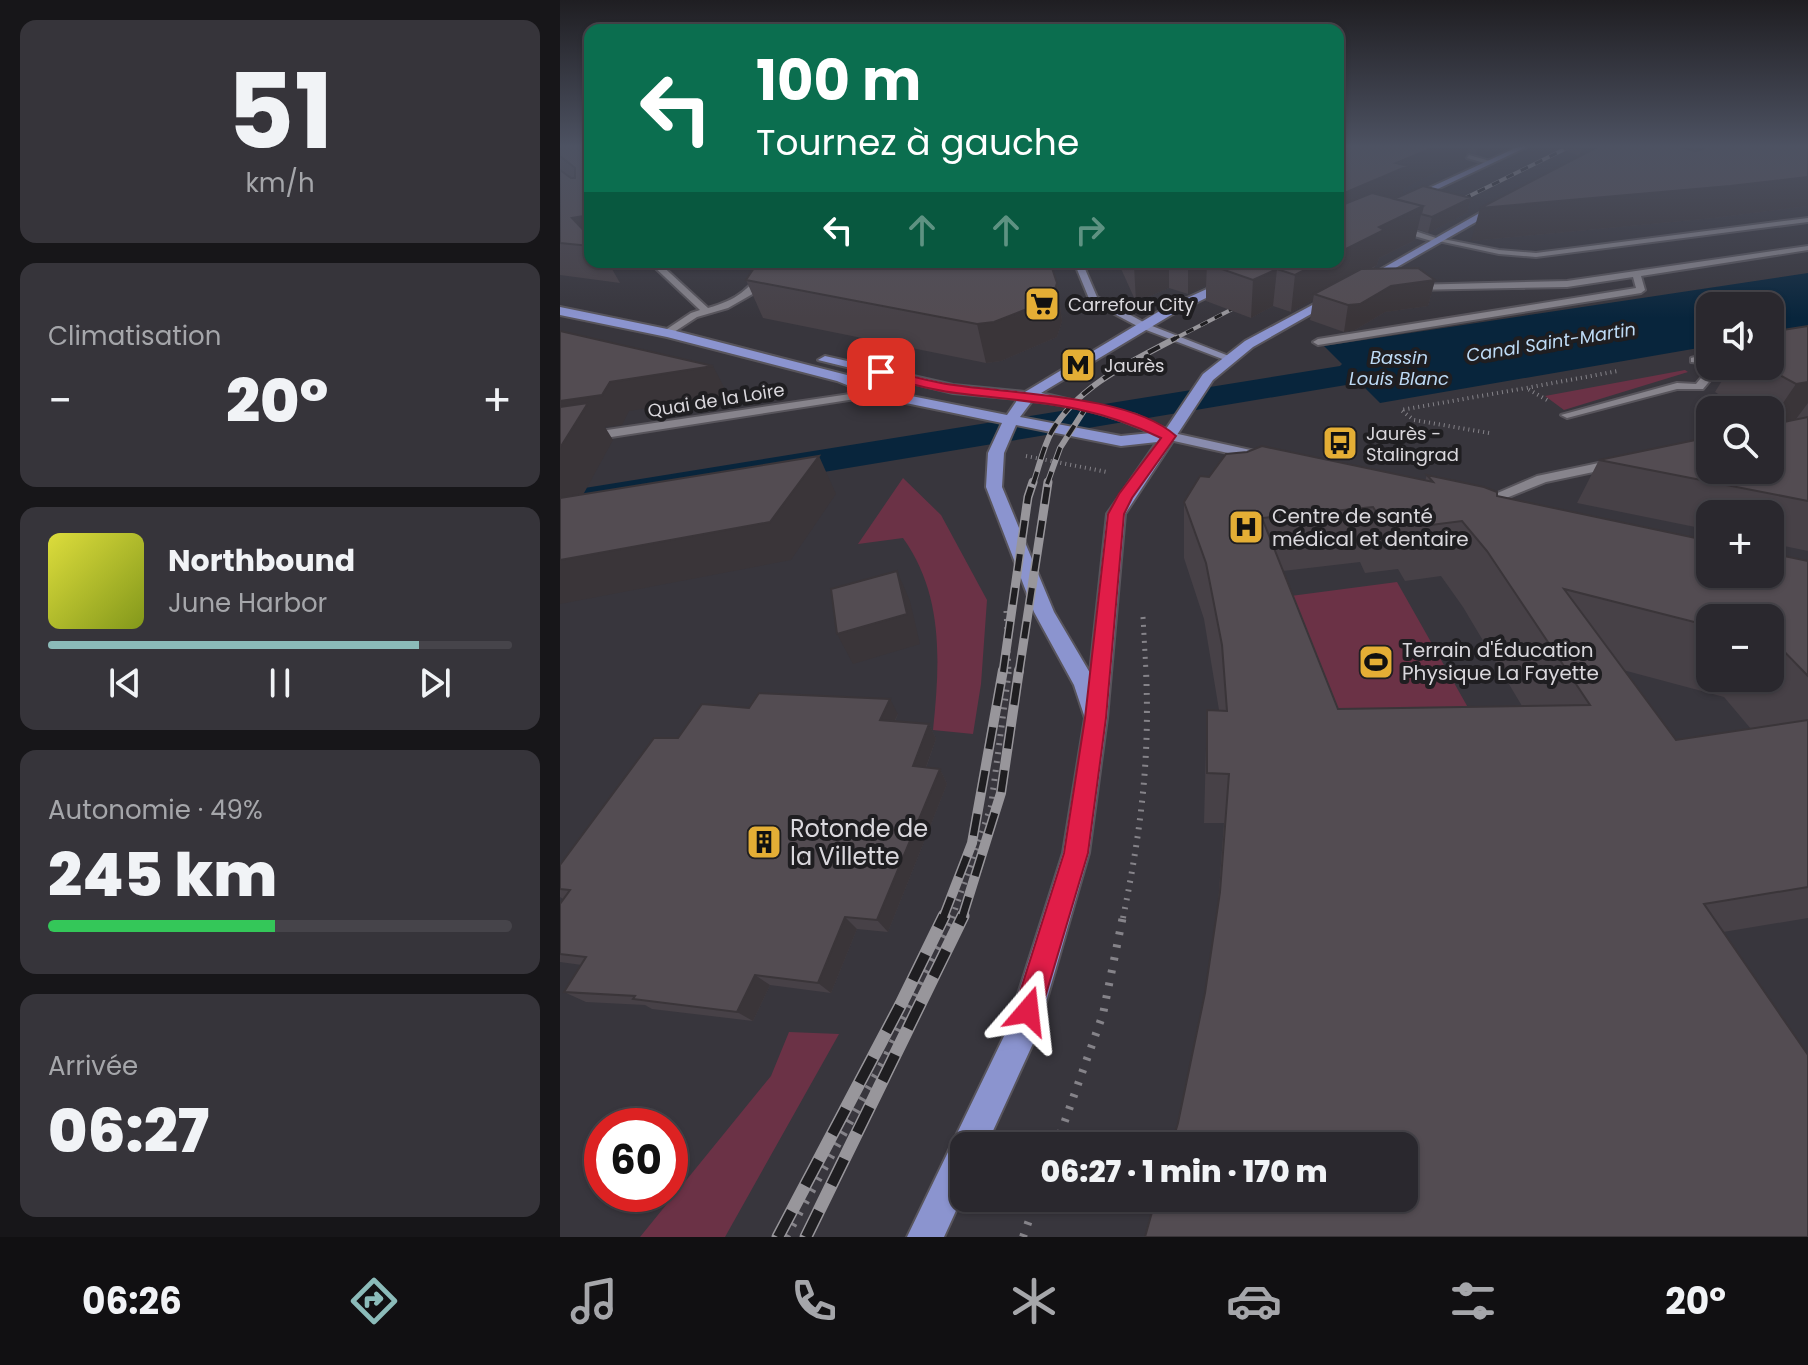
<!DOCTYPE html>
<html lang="fr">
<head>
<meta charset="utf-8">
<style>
  :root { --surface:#2a282e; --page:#36343a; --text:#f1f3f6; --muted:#a5a6aa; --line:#46444a; --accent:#8bbbb9 }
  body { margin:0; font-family:Poppins,sans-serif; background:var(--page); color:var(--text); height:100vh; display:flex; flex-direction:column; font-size:30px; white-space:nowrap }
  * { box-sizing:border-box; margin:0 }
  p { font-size:26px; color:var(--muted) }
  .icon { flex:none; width:44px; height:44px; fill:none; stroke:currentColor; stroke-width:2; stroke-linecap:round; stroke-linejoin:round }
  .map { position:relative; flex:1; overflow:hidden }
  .side { display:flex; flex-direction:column; gap:20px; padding:20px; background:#171619; width:560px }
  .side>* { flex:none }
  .top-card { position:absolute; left:24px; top:24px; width:760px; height:244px; border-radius:16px; box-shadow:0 2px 6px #0004,0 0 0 2px var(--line); background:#0b6e4f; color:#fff; overflow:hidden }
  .tools { position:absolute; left:1136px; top:292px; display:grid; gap:16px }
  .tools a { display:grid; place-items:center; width:88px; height:88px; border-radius:16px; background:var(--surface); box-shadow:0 2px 6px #0004,0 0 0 2px var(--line); font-size:40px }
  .speed { position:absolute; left:24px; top:1108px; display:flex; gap:16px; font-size:40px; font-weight:700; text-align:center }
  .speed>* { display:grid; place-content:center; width:104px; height:104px; border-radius:50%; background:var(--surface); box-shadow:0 2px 6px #0004,0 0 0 2px var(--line); line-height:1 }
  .speed .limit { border:12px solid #d22; background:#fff; color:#111 }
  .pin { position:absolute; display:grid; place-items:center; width:68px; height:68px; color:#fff; margin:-34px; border-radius:16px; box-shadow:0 4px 12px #0006 }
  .me { position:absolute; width:88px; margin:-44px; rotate:17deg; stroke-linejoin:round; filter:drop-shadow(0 0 6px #0008) }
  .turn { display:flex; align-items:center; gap:28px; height:168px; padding:0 40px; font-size:36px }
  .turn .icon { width:104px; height:104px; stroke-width:2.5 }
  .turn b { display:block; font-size:56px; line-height:68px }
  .lanes { display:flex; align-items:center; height:76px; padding:0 40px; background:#0003; justify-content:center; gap:40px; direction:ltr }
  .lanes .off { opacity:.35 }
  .big { font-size:60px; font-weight:800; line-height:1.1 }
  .side .tile { flex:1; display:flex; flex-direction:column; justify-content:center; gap:12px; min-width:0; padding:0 28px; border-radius:16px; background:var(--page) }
  .side .dial { align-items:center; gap:0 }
  .dial b { font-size:104px; line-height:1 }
  .song { display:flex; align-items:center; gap:24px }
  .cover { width:96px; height:96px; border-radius:12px; background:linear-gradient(135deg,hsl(60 70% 55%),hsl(70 70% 35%)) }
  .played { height:8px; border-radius:4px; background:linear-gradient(90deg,var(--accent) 80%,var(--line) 80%) }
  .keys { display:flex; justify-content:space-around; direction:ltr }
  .heat { display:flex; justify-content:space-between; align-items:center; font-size:44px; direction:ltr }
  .charge { height:12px; border-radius:6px; background:linear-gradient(90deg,#34c759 49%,var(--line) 0) }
  .trip { position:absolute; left:390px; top:1132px; width:468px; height:80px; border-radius:16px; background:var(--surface); box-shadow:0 2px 6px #0004,0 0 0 2px var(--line); font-weight:800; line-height:80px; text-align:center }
  .tabs { display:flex; height:128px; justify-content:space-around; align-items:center; background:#111012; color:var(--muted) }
  .tabs .icon { width:56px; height:56px }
  .tabs .on { color:var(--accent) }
  .tabs b { font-size:36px; color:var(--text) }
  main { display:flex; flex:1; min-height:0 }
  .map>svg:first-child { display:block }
</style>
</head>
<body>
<main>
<section class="side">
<div class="tile dial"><b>51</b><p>km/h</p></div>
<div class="tile"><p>Climatisation</p>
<div class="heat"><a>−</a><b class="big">20°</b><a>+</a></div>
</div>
<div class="tile">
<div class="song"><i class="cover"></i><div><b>Northbound</b><p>June Harbor</p></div></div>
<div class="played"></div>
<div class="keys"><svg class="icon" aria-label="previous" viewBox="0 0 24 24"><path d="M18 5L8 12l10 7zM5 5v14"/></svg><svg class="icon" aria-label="pause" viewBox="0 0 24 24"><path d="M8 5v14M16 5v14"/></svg><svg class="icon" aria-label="next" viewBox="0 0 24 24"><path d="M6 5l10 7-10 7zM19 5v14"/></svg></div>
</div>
<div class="tile"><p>Autonomie · 49%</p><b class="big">245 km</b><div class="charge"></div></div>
<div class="tile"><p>Arrivée</p><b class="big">06:27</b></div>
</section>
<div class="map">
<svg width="1248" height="1237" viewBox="0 0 1248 1237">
  <rect width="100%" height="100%" fill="#38363d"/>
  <path fill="#6b3246" d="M1125,370L1128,372L1004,410L985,396Z
    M343,478L381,515L427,600L421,684L413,734L373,730C380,663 384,595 343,538L298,544Z
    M837,582L919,727L784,749L723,597Z
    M229,1032L279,1034L165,1237H80L211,1076Z"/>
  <path fill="#08253c" d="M1248,273V329L1210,335V306H1150V346L820,403L802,385L792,384L0,516V492L780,366L782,364L764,346Z"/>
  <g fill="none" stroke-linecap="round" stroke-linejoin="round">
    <defs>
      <path id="service" d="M1248,246V250L1081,276L1085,290L1081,293L758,345L753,342L758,339L1076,288L1073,277L1007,287L849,290V286L852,285L1007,281Z"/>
      <path id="pedestrian" d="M1135,357L1150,358V364L1131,362V358Z
        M1151,366H1162L1143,389H1117L1007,418L1001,415L1117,383L1136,384Z"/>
      <path id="minor" d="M909,155L930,161L931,162L928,164L907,158Z
        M1248,218V222L976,257L939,254L874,240L878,238L939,250L976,253Z
        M89,262H98L148,308C180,299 190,288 208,262H216L196,292L168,308L137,317L108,336L104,335V331L131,313L140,310Z
        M317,390L321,391V395L0,445V437Z
        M1053,460L1059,464L1057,467L986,482L924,507L919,508L912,504L977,476Z"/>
      <path id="tertiary" d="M834,226H840L882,240L875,242L834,230Z"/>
      <path id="secondary" d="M514,262H522L537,297L587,324L674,358L665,360L581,328L530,301Z
        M609,432L704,453L710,457L704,461L605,439L603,436Z"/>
      <path id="primary" d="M962,145H971L850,202L843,200Z
        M939,202L942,207L811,282L802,280Z
        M706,262H720L611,315L481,393L576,415L606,429L643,374L685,341L771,295L781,297L693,347L653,380L565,514L547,718L529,853L476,1037L426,1146H404V1193L384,1237H347L446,1032L503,853L525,718L514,685L474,612L426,487L428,453L442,423L317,397L277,381L107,337L0,315V307L112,330L287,375L321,390L447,415L458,399L393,393L258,360L265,356L393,385L465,392L603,309ZM472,401C513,405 554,415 591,433L561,436L460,417ZM456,425L561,446L597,442L547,514L530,673L494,612L442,487L444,453Z"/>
    </defs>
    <use href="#service" stroke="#58555c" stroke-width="4"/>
    <use href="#pedestrian" stroke="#58555c" stroke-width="4"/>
    <use href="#minor" stroke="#58555c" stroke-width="4"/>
    <use href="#tertiary" stroke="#58555c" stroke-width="4"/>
    <use href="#secondary" stroke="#58555c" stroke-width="4"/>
    <use href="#primary" stroke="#58555c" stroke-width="4"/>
    <path stroke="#858389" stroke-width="4" stroke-dasharray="1 4" stroke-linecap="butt" d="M987,400L966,388L1058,371
      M929,433L854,420L841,410L966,388
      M466,456L547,472"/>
    <path stroke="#858389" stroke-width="5" stroke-dasharray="2 6" stroke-linecap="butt" d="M446,611L449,672
      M583,617L586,672"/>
    <path stroke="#858389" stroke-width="6" stroke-dasharray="2 7" stroke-linecap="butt" d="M392,918L431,806L449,670
      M563,918C581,830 590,760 586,670"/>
    <path stroke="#858389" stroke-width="8" stroke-dasharray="3 10" stroke-linecap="butt" d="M496,1146L543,1014L563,916
      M226,1237L326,1057L393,916
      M463,1237L477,1198"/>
    <use href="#service" fill="#87848c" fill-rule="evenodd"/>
    <use href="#pedestrian" fill="#87848c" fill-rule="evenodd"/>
    <use href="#minor" fill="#87848c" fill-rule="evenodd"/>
    <use href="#tertiary" fill="#87848c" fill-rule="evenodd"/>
    <use href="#secondary" fill="#898cae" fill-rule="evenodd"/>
    <use href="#primary" fill="#8b94cf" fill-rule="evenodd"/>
    <defs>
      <path id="rail-far4" d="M889,206L1013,145
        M612,340L688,301"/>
      <path id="rail-far3" d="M473,484C479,467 483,447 492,431C519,385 571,362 616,338
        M487,484L500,448L525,409"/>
      <path id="rail-far2" d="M443,672L468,497L473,482
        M459,672L488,482"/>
      <path id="rail-far1" d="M383,918L412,843L443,670
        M402,918L441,793L459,670"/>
      <path id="rail" d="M218,1237L341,1004L384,916
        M246,1237L403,916"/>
    </defs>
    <use href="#rail-far4" stroke="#98969b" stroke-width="4"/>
    <use href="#rail-far3" stroke="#98969b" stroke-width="6"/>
    <use href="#rail-far2" stroke="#98969b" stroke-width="9"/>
    <use href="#rail-far1" stroke="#98969b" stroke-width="10"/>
    <use href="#rail" stroke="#98969b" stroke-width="13"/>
    <use href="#rail-far4" stroke="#1f1e21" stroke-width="3" stroke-dasharray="8" stroke-linecap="butt"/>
    <use href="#rail-far3" stroke="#1f1e21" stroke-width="4" stroke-dasharray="13" stroke-linecap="butt"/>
    <use href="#rail-far2" stroke="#1f1e21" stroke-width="6" stroke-dasharray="17" stroke-linecap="butt"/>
    <use href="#rail-far1" stroke="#1f1e21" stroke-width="7" stroke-dasharray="22" stroke-linecap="butt"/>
    <use href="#rail" stroke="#1f1e21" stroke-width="10" stroke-dasharray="29" stroke-linecap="butt"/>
  </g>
  <path fill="#474147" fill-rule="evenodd" d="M0,145H30V262H48L60,283L0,275Z
    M778,145H937L916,154L908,152L904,159L844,188L842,195L911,198L907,213L868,233L857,229L855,240L819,258L817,265L812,269L875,280L868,306L825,312L795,330L784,332L750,320L753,300L731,312L713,306L691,318L646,301V286L628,294L609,288L576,302L558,262H778Z
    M994,145H1248V206L1154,218L911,241L1018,156Z
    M186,280L497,283L502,321L497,337L441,361L426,363L203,318Z
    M1248,326V551L1210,543V514H1150V530L1017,503L1039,460L1210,424V410H1184L1155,392L1171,366H1210V332Z
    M867,475L937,496L1248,561V918L1163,932L618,1123L645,993L658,904L664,823H644L647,710H659L644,619L624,558V502L865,481ZM800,562L805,573L838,569L845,581L881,576L903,607L962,706L778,709L723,571ZM1150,618H1210V678H1150ZM1063,670L1164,697L1191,729L1116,740Z
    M189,708L338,714L335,721L369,724L376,739L366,768L380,769L387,784L328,932L297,929L271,993L210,985L193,1021L92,1009L85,1005L26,1002L4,992L22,965L0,962V904L3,899L0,897V865L118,738Z"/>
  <path fill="#3a3539" d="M880,145H910L904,159L844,188L842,197L778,226L782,194L836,163Z
    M918,145H937L916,154Z
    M1023,145H1038L1037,147L1019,157Z
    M1248,177V206L1154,218L911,241L920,208Z
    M911,198L907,213L868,233L872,217Z
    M863,206L855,240L819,258L817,265L761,296L754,294L753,300L731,312L735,275L760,262H778V253L819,227Z
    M30,215V246L12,218Z
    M143,262H166L146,267Z
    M581,262H609V288L576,302L574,265Z
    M628,262H699L647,264L646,286L628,294Z
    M717,269L713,306L691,318L693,280Z
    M875,280L868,306L825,312L795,330L784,332L788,305L831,286Z
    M497,283L502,321L497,337L441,361L426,363L417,324Z
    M153,366L168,395L69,411L62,425L45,427L53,440L0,537V400L50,382Z
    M1248,382V403L1236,419L1210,424V422L1236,384Z
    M259,456L276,494L231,560L0,604V560Z
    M337,571L350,601L360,644L293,664L277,634Z
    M330,699L338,714L328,734L320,720Z
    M369,724L376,739L361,781L353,766Z
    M380,769L387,784L328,932L317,920Z
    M285,917L297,929L271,993L258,983Z
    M195,975L210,985L193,1021L177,1012Z"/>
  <path fill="#534c52" stroke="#3a3539" stroke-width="2" fill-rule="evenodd" d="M0,145H30V215L12,218L30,237V246L0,243V170L11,178H15V168L0,156Z
    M778,145H880L836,163L848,166L782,194V205L812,193L863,206L819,227L824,230L778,253Z
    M1041,145H1112L1135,151L1143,149L1141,145H1248V177L1170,186L920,208Z
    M863,186L911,198L872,217L861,214L863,206L834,199Z
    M198,262H490L497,283L492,299L434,322L417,324L186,280Z
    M652,262H760L735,275L717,269L693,280L647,264Z
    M858,268L875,280L831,286L800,304L788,305L754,294L801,269Z
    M1248,326V382L1236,384L1203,366H1210V347L1217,346L1210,342V332Z
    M0,331L153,366L50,382L42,395L0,401Z
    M28,403L0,448V407Z
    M1248,417V501L1039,460L1150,437V470H1210V425Z
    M702,446L873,482L867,475L924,487L937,492V496L1150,541V574H1210V553L1248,561V676L1215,642L1210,641V618H1150V626L1004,589L1116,740L1248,720V887L1144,904L1248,1055V1237H585L596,1198H844V1146H611L618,1123L645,993L660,892L669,774L647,773V710L667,711L662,645L646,563L624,502L640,476L649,477L666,454L687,452ZM813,507L820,518L855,513L863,526L902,521L927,551L1030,705L778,709L702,518Z
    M259,456L210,522L0,560V498Z
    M337,571L347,614L277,634L271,589Z
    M199,693L330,699L320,720L369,724L353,766L380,769L317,920L285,917L258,983L195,975L177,1012L73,999L75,996L4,992L26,957L0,954V904L10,890L0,889V865L94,738H118L142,704L189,708Z"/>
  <linearGradient id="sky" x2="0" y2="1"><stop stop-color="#1f1e22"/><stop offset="0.46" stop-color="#4d5262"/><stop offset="1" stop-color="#4d5262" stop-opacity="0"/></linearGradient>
  <rect width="1248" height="318" fill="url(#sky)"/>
  <path fill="#e11d48" stroke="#92132f" stroke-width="2" d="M321,369C345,374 369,382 394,385C453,394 571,395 616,436L572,498L564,514L546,718L528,853L481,1011L477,1021L468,1025L458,1021L454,1011L504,853L525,718L548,514L559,494L601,438C528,402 473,403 396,393C369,390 342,381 316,375L315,372Z"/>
  <defs>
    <symbol id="supermarket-square" viewBox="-11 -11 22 22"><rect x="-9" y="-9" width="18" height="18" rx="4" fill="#e4ae35" stroke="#1f1e21"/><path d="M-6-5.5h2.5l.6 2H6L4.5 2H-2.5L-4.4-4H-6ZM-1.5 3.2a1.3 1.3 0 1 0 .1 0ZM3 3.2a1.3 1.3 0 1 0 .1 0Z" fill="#111"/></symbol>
    <symbol id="metro-square" viewBox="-11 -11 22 22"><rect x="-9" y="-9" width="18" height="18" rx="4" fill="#e4ae35" stroke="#1f1e21"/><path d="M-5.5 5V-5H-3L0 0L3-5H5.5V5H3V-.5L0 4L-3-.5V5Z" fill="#111"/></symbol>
    <symbol id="bus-square" viewBox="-11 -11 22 22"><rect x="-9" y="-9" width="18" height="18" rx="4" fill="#e4ae35" stroke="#1f1e21"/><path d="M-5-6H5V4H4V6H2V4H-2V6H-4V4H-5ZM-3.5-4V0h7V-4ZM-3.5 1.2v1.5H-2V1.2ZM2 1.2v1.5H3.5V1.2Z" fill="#111"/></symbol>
    <symbol id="hospital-square" viewBox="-11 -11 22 22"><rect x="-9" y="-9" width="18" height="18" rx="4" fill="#e4ae35" stroke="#1f1e21"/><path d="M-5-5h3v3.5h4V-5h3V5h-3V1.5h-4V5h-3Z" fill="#111"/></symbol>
    <symbol id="stadium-square" viewBox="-11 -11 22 22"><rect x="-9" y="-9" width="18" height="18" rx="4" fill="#e4ae35" stroke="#1f1e21"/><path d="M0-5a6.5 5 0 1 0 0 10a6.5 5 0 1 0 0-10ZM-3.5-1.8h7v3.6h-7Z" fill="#111"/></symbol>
    <symbol id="building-square" viewBox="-11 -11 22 22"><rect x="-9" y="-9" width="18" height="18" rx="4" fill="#e4ae35" stroke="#1f1e21"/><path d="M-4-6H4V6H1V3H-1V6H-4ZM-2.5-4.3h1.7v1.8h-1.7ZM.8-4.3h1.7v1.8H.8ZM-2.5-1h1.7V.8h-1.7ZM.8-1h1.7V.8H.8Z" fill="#111"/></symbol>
  </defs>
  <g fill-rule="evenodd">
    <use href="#supermarket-square" x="462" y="284" width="40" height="40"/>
    <use href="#metro-square" x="498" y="345" width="40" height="40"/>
    <use href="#bus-square" x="760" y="423" width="40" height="40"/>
    <use href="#hospital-square" x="666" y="507" width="40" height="40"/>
    <use href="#stadium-square" x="796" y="642" width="40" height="40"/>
    <use href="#building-square" x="184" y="822" width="40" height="40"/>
  </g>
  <g text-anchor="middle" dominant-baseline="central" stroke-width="8" stroke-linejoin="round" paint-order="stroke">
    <g font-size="18" fill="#dad8dd" stroke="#1f1e21" text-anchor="start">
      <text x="508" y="304">Carrefour City</text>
      <text x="544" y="365">Jaurès</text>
      <text x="806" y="433">Jaurès -<tspan x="806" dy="21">Stalingrad</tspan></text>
    </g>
    <g font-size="18" font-style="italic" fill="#bddaf5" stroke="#1f1e21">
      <text transform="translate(991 342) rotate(-9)">Canal Saint-Martin</text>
      <text x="839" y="357">Bassin<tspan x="839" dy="21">Louis Blanc</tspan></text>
    </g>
    <g font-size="18" fill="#dad8dd" stroke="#1f1e21">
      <text transform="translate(156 400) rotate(-9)">Quai de la Loire</text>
    </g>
    <g font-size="20" fill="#dad8dd" stroke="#1f1e21" text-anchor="start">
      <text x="712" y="516">Centre de santé<tspan x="712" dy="23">médical et dentaire</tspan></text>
      <text x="842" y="650">Terrain d'Éducation<tspan x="842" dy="23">Physique La Fayette</tspan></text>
    </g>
    <g font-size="24" fill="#dad8dd" stroke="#1f1e21" text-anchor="start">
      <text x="230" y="828">Rotonde de<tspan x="230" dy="28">la Villette</tspan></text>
    </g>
  </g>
</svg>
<div class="tools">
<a><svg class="icon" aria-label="sound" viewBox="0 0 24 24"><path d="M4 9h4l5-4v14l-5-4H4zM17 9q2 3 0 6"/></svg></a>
<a><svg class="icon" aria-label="search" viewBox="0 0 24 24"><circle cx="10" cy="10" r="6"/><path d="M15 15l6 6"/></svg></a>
<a>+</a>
<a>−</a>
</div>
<div class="speed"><div class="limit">60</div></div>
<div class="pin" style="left:321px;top:372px;background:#d93025"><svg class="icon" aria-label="arrive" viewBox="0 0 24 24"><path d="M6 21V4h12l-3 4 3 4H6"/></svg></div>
<svg class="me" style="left:468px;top:1011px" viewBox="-20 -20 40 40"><path d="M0-17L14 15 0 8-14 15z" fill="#e11d48" stroke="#fff" stroke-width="4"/></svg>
<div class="trip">06:27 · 1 min · 170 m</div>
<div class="top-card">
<div class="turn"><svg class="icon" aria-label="left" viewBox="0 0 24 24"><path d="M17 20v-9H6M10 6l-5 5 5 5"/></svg><div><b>100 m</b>Tournez à gauche</div></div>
<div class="lanes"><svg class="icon" aria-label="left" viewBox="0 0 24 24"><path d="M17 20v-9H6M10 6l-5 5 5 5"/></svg><svg class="icon off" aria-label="ahead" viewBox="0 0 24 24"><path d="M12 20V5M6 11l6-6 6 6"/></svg><svg class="icon off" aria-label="ahead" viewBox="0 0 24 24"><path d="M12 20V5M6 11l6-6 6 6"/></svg><svg class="icon off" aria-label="right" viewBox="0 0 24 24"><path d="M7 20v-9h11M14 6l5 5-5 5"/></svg></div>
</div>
</div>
</main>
<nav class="tabs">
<b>06:26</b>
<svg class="icon on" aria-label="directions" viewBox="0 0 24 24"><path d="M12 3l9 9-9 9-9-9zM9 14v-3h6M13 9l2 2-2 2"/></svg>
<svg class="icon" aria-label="music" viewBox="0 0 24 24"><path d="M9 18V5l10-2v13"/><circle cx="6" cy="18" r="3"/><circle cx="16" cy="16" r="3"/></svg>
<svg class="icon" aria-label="phone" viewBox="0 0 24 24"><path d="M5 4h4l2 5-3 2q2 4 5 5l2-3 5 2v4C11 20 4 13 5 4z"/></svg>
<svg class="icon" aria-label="climate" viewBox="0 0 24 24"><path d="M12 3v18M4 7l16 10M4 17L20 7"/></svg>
<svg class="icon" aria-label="car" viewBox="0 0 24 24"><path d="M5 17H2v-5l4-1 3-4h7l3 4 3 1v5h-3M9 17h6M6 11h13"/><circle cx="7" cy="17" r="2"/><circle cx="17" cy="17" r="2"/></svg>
<svg class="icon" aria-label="filters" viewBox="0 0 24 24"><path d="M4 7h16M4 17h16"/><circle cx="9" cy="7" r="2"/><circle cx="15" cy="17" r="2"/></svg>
<b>20°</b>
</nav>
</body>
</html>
